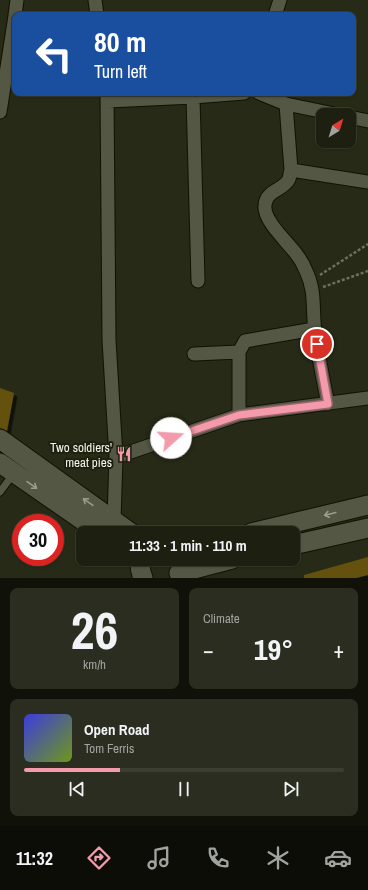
<!DOCTYPE html>
<html lang="en">
<head>
<meta charset="utf-8">
<style>
  :root { --surface:#1d2011; --page:#2a2d1f; --text:#f1f3f6; --muted:#a0a39f; --line:#3b3e31; --accent:#f39aab }
  body { margin:0; font-family:"Archivo Narrow",sans-serif; background:var(--page); color:var(--text); height:100vh; display:flex; flex-direction:column; font-size:15px; white-space:nowrap }
  * { box-sizing:border-box; margin:0 }
  p { font-size:13px; color:var(--muted) }
  .icon { flex:none; width:22px; height:22px; fill:none; stroke:currentColor; stroke-width:2; stroke-linecap:round; stroke-linejoin:round }
  .map { position:relative; height:578px; overflow:hidden }
  .sheet { display:flex; flex-direction:column; gap:10px; padding:10px; background:#101209; flex:1 }
  .sheet>* { flex:none }
  .top-card { position:absolute; left:12px; top:12px; width:344px; height:84px; border-radius:8px; box-shadow:0 1px 3px #0004,0 0 0 1px var(--line); background:#1a4fa0; color:#fff; overflow:hidden }
  .needle { width:26px; rotate:38deg }
  .fabs { position:absolute; left:316px; top:108px; display:grid; gap:8px }
  .fabs a { display:grid; place-items:center; width:40px; height:40px; border-radius:8px; background:var(--surface); box-shadow:0 1px 3px #0004,0 0 0 1px var(--line); font-size:20px }
  .speed { position:absolute; left:12px; top:514px; display:flex; gap:8px; font-size:20px; font-weight:700; text-align:center }
  .speed>* { display:grid; place-content:center; width:52px; height:52px; border-radius:50%; background:var(--surface); box-shadow:0 1px 3px #0004,0 0 0 1px var(--line); line-height:1 }
  .speed .limit { border:6px solid #d22; background:#fff; color:#111 }
  .pin { position:absolute; display:grid; place-items:center; width:34px; height:34px; color:#fff; margin:-17px; border:2px solid #fff; border-radius:50%; box-shadow:0 1px 4px #0007 }
  .me { position:absolute; width:44px; margin:-22px; rotate:71deg; stroke-linejoin:round; filter:drop-shadow(0 0 3px #0008) }
  .turn { display:flex; align-items:center; gap:14px; height:84px; padding:0 16px; font-size:18px }
  .turn .icon { width:52px; height:52px; stroke-width:2.5 }
  .turn b { display:block; font-size:28px; line-height:34px }
  .big { font-size:30px; font-weight:800; line-height:1.1 }
  .sheet .widget { flex:1; display:flex; flex-direction:column; justify-content:center; gap:6px; min-width:0; padding:0 14px; border-radius:8px; background:var(--page) }
  .sheet .dial { align-items:center; gap:0 }
  .dial b { font-size:52px; line-height:1 }
  .song { display:flex; align-items:center; gap:12px }
  .cover { width:48px; height:48px; border-radius:6px; background:linear-gradient(135deg,hsl(240 70% 55%),hsl(80 70% 35%)) }
  .played { height:4px; border-radius:2px; background:linear-gradient(90deg,var(--accent) 30%,var(--line) 30%) }
  .keys { display:flex; justify-content:space-around; direction:ltr }
  .heat { display:flex; justify-content:space-between; align-items:center; font-size:22px; direction:ltr }
  .sheet .tiles { flex:1; display:grid; gap:10px; grid-template-columns:1fr 1fr }
  .widget:last-child { grid-column:span 2 }
  .trip { position:absolute; left:76px; top:526px; width:224px; height:40px; border-radius:8px; background:var(--surface); box-shadow:0 1px 3px #0004,0 0 0 1px var(--line); font-weight:800; line-height:40px; text-align:center }
  .tabs { display:flex; height:64px; justify-content:space-around; align-items:center; background:#0c0d07; color:var(--muted) }
  .tabs .icon { width:28px; height:28px }
  .tabs .active { color:var(--accent) }
  .tabs b { font-size:18px; color:var(--text) }
  .map>svg:first-child { display:block }
</style>
</head>
<body>
<div class="map">
<svg width="368" height="578" viewBox="0 0 368 578">
  <defs>
    <filter id="shadow"><feDropShadow dx="3.5" dy="3.5" stdDeviation="0" flood-color="#0009"/></filter>
  </defs>
  <rect width="100%" height="100%" fill="#272a17"/>
  <path fill="#635108" filter="url(#shadow)" d="M0,388L14,393L7,431L0,428Z
    M368,557V575L356,578H304V575Z"/>
  <g fill="none" stroke-linecap="round" stroke-linejoin="round">
    <defs>
      <path id="lane" d="M0,492L14,473"/>
      <path id="street" d="M95,0L97,15
        M15,15L17,0
        M275,15L280,0
        M107,93L109,340L116,457L114,520
        M259,93L286,104L339,115
        M193,97L198,281
        M108,101L193,97L244,93
        M286,104L291,170C290,172 290,176 289,179C284,190 266,190 265,205C263,221 288,242 297,255C301,260 304,266 306,271C316,291 312,310 315,331C318,355 323,379 328,404
        M0,112L15,16
        M349,117L368,121
        M291,170L368,182
        M194,354L239,352
        M239,415V352L245,341L314,329
        M116,457L239,415L368,398"/>
      <path id="secondary" d="M0,439L131,533
        M0,463L101,533
        M251,533L368,505
        M293,545L368,528
        M141,559C139,566 140,571 143,578
        M179,573L232,559"/>
    </defs>
    <use href="#lane" stroke="#101203" stroke-width="9"/>
    <use href="#street" stroke="#101203" stroke-width="15"/>
    <use href="#secondary" stroke="#101203" stroke-width="21"/>
    <path stroke="#6d6f5f" stroke-width="2.5" stroke-dasharray="3 2" stroke-linecap="butt" d="M320,275L368,244
      M323,287L368,271"/>
    <use href="#lane" stroke="#545743" stroke-width="7"/>
    <use href="#street" stroke="#545743" stroke-width="13"/>
    <use href="#secondary" stroke="#545743" stroke-width="19"/>
  </g>
  <defs><path id="oneway-shaft" d="M-6 0H5M1.5-3L5.5 0L1.5 3" fill="none" stroke-width="1.6" stroke-linecap="round" stroke-linejoin="round"/></defs>
  <g stroke="#9b9d8d">
    <use href="#oneway-shaft" transform="translate(32 485) rotate(35)"/>
    <use href="#oneway-shaft" transform="translate(88 502) rotate(-145)"/>
    <use href="#oneway-shaft" transform="translate(330 514) rotate(166)"/>
  </g>
  <g fill="none" stroke-linecap="round" stroke-linejoin="round">
    <defs>
      <path id="route" d="M171,438L239,415L328,404L317,344"/>
    </defs>
    <use href="#route" stroke="#9e646f" stroke-width="10"/>
    <use href="#route" stroke="#f39aab" stroke-width="7"/>
  </g>
  <defs>
    <symbol id="restaurant-bare" viewBox="-9 -9 18 18"><path d="M-5-6h1v4h1v-4h1v4h1v-4h1v5L-1.5 .5V6h-2V.5L-5-1ZM5-6V6H3V1.5H1.5Q1.5-4 5-6Z" fill="#f39aab" stroke="#1d200e" stroke-width="2.5" paint-order="stroke"/></symbol>
  </defs>
  <g fill-rule="evenodd">
    <use href="#restaurant-bare" x="113" y="443" width="22" height="22"/>
  </g>
  <g text-anchor="middle" dominant-baseline="central" stroke-width="4" stroke-linejoin="round" paint-order="stroke">
    <g font-size="13" fill="#f1f3e7" stroke="#1d200e" text-anchor="end">
      <text x="112" y="447">Two soldiers'<tspan x="112" dy="15">meat pies</tspan></text>
    </g>
  </g>
</svg>
<div class="fabs">
<a><svg class="needle" viewBox="-14 -14 28 28"><path d="M0-13l5 13h-10z" fill="#e53935"/><path d="M0 13l5-13h-10z" fill="#a0a39f"/></svg></a>
</div>
<div class="speed"><div class="limit">30</div></div>
<div class="pin" style="left:317px;top:344px;background:#d93025"><svg class="icon" aria-label="arrive" viewBox="0 0 24 24"><path d="M6 21V4h12l-3 4 3 4H6"/></svg></div>
<svg class="me" style="left:171px;top:438px" viewBox="-20 -20 40 40"><circle r="19" fill="#fff"/><path d="M0-13L10 11 0 6-10 11z" fill="#f39aab"/></svg>
<div class="trip">11:33 · 1 min · 110 m</div>
<div class="top-card">
<div class="turn"><svg class="icon" aria-label="left" viewBox="0 0 24 24"><path d="M17 20v-9H6M10 6l-5 5 5 5"/></svg><div><b>80 m</b>Turn left</div></div>
</div>
</div>
<section class="sheet">
<div class="tiles">
<div class="widget dial"><b>26</b><p>km/h</p></div>
<div class="widget"><p>Climate</p>
<div class="heat"><a>−</a><b class="big">19°</b><a>+</a></div>
</div>
<div class="widget">
<div class="song"><i class="cover"></i><div><b>Open Road</b><p>Tom Ferris</p></div></div>
<div class="played"></div>
<div class="keys"><svg class="icon" aria-label="previous" viewBox="0 0 24 24"><path d="M18 5L8 12l10 7zM5 5v14"/></svg><svg class="icon" aria-label="pause" viewBox="0 0 24 24"><path d="M8 5v14M16 5v14"/></svg><svg class="icon" aria-label="next" viewBox="0 0 24 24"><path d="M6 5l10 7-10 7zM19 5v14"/></svg></div>
</div>
</div>
</section>
<nav class="tabs">
<b>11:32</b>
<svg class="icon active" aria-label="directions" viewBox="0 0 24 24"><path d="M12 3l9 9-9 9-9-9zM9 14v-3h6M13 9l2 2-2 2"/></svg>
<svg class="icon" aria-label="music" viewBox="0 0 24 24"><path d="M9 18V5l10-2v13"/><circle cx="6" cy="18" r="3"/><circle cx="16" cy="16" r="3"/></svg>
<svg class="icon" aria-label="phone" viewBox="0 0 24 24"><path d="M5 4h4l2 5-3 2q2 4 5 5l2-3 5 2v4C11 20 4 13 5 4z"/></svg>
<svg class="icon" aria-label="climate" viewBox="0 0 24 24"><path d="M12 3v18M4 7l16 10M4 17L20 7"/></svg>
<svg class="icon" aria-label="car" viewBox="0 0 24 24"><path d="M5 17H2v-5l4-1 3-4h7l3 4 3 1v5h-3M9 17h6M6 11h13"/><circle cx="7" cy="17" r="2"/><circle cx="17" cy="17" r="2"/></svg>
</nav>
</body>
</html>
